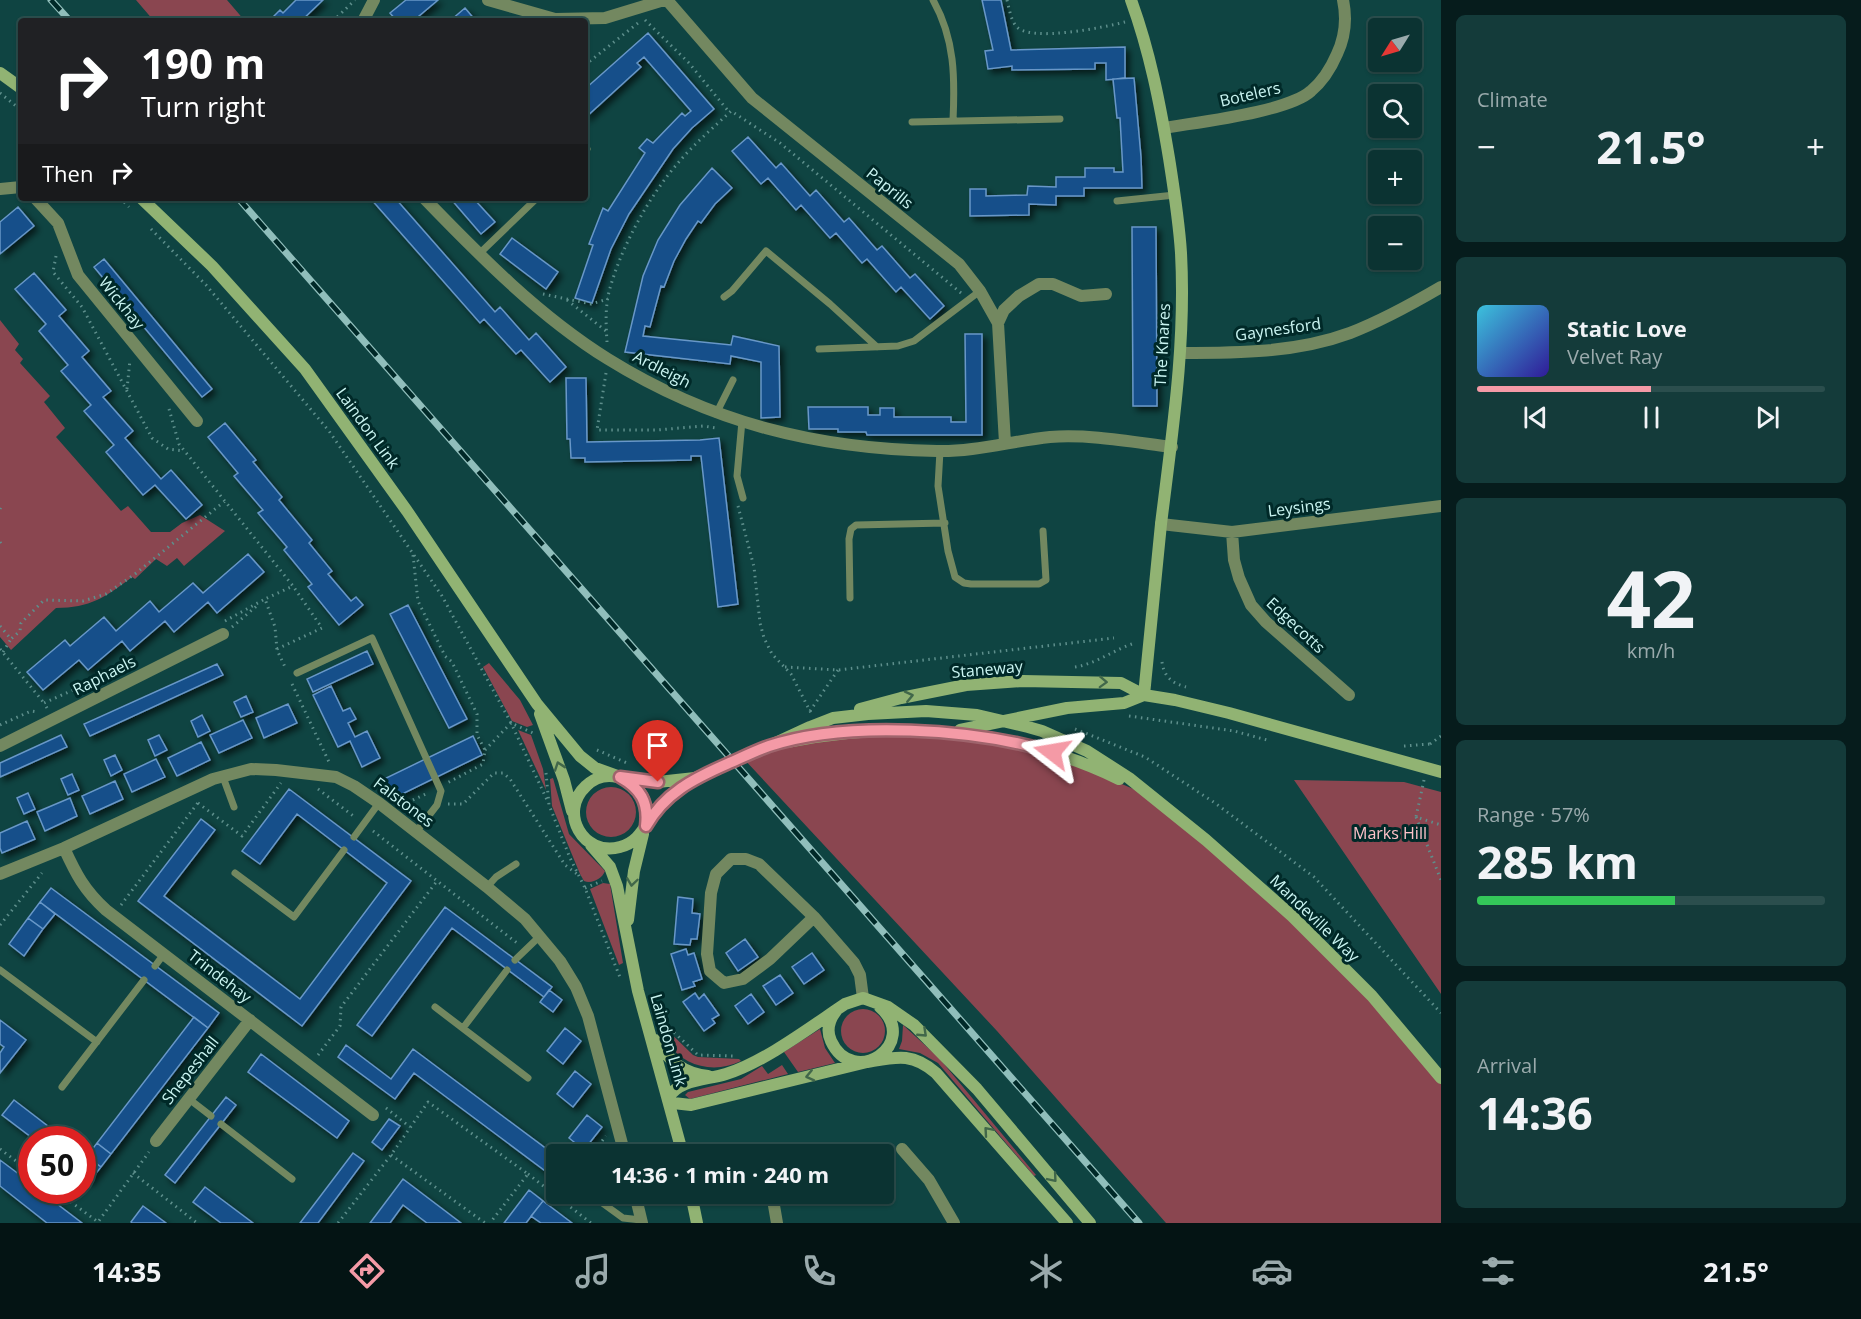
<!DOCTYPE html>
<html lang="en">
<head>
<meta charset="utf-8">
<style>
  :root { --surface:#0b3332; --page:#143b3a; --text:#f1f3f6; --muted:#9aaaac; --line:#2b4e4d; --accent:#f49aa6 }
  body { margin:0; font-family:"Open Sans",sans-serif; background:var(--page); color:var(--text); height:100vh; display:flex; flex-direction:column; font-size:22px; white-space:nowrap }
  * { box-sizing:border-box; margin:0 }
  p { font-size:20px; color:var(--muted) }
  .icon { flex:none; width:33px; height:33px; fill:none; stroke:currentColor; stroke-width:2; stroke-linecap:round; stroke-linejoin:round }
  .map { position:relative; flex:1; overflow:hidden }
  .drawer { display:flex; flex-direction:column; gap:15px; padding:15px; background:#061c1c; width:420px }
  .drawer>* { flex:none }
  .hud { position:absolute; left:18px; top:18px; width:570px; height:183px; border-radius:6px; box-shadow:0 2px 4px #0004,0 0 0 2px var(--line); background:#202124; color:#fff; overflow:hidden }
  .needle { width:39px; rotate:233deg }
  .tools { position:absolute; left:1368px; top:18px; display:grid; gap:12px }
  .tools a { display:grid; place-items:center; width:54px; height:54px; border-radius:6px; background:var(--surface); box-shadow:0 2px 4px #0004,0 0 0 2px var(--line); font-size:30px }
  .speed { position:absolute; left:18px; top:1126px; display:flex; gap:12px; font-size:30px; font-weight:700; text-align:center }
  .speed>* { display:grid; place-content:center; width:78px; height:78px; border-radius:50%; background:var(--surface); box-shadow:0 2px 4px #0004,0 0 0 2px var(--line); line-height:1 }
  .speed .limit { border:9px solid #d22; background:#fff; color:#111 }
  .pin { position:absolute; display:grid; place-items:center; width:51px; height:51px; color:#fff; margin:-62px -26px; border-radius:50% 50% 50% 0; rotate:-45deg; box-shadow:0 0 6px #0007 }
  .pin .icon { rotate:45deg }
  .me { position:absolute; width:66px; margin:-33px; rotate:284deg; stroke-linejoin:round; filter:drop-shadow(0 0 4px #0008) }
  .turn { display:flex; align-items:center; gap:21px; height:126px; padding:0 24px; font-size:27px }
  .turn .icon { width:78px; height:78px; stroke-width:2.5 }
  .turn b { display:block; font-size:42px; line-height:51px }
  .then { display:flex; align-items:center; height:57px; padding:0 24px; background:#0003; gap:12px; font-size:22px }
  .big { font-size:45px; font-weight:700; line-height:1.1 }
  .drawer .widget { flex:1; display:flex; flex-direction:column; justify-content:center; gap:9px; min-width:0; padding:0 21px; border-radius:9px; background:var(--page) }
  .drawer .dial { align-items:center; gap:0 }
  .dial b { font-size:78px; line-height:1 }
  .song { display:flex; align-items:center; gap:18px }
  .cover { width:72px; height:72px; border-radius:9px; background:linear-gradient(135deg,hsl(190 70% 55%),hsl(250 70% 35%)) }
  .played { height:6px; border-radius:3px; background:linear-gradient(90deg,var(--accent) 50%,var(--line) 50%) }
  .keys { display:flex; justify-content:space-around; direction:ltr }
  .heat { display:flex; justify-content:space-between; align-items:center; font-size:33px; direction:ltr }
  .charge { height:9px; border-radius:4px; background:linear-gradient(90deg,#34c759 57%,var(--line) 0) }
  .trip { position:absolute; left:546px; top:1144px; width:348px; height:60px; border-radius:6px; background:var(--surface); box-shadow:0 2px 4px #0004,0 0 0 2px var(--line); font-weight:700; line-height:60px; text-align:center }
  .tabs { display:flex; height:96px; justify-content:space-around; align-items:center; background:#041414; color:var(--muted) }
  .tabs .icon { width:42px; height:42px }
  .tabs .selected { color:var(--accent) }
  .tabs b { font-size:27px; color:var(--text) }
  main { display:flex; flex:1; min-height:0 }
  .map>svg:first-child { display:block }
</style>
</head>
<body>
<main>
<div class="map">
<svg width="1441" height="1223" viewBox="0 0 1441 1223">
  <defs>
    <filter id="shadow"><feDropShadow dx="4" dy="4" stdDeviation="3" flood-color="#0009"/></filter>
  </defs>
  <rect width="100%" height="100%" fill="#0f4442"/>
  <path fill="#8a4650" d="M136,0H227L245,21H154Z
    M0,320L19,344L15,350L23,359L20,363L50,396L44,402L65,428L56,437L121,511L128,506L151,532H170L182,523L200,515L225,531L184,566L177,558L167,566L156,559L135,579L132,577C106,597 90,608 56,608L11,650L0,637Z
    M489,663L520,700L533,725L527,727L512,721L483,667Z
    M518,730L531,735L543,769L546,790Z
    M941,732L1036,747L1152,797L1292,916L1441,1078V1223H1166L997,1031L743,758L819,735Z
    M553,778L569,834L605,871C602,879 592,884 584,881L580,874L552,806L550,779Z
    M1294,780L1404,782L1441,792V994Z
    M586 812a25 25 0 1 1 50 0a25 25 0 1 1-50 0Z
    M603,883L610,884L623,963L619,965L590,889Z
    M841 1031a22 22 0 1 1 44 0a22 22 0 1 1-44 0Z
    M659,1022L693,1055L698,1057L739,1059L741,1061C715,1074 684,1067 668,1043C663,1037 659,1028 659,1022Z
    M903,1025L939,1058L1036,1175L1034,1176L938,1063L920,1053L899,1049L902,1041Z
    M820,1029L825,1048L835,1063L798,1072L784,1052Z
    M782,1065L788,1074L690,1099L685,1095L688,1092L741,1079L762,1066L768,1074Z"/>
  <path fill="#12508a" stroke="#6997c8" stroke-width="1.5" filter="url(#shadow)" d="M296,0H323L301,21H269L280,10L283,13Z
    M406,0H438L413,21H394L396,20L390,13Z
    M982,0H1001L1011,50L1125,47V78L1106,80V63H1095V69L1012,70V66L988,69L985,51L993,50Z
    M465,8L476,21H452L451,20Z
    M648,33L714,109L692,128L673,149L629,214L611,249L592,303L575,298L593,245L589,244L603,208L608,211L645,153L639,148L647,139L653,143L682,113L685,116L691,111L644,57L637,63L641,67L585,118V89Z
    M1134,78L1141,157L1142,188H1084V196H1056V205L1029,204V215L970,216V189H986V196L1027,195L1028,186L1056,187V177H1085V168H1114V172H1123L1120,118H1117L1113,79Z
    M748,137L776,168L781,163L810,196L816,190L844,222L849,218L877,250L882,246L910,278L915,274L944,306L930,319L901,287L896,292L867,259L862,263L836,233L830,238L801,205L796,210L768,178L761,184L732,151Z
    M712,168L732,188L715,204L701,223L698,221L686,239L674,261L664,287L661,286L650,327L645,326L643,336L731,345L733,336L779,346L780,417L761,418V362L731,356L730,364L625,352L643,276L658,240L680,205Z
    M370,198H395L495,312L500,307L529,340L536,333L566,367L550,382L521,350L516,354L484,319L480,323Z
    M450,198H473L495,222L481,234Z
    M18,207L34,226L0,254V222Z
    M1132,227H1156L1157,406H1133Z
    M512,238L558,272L546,289L500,254Z
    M104,259L212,389L202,397L94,267Z
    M34,273L66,310L59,316L89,351L82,357L111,391L103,397L133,431L125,438L161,479L171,470L202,505L186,519L155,485L143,495L106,452L114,445L84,411L91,405L61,371L68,365L39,331L46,324L15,289Z
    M965,334H982V435H867L866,432H838V429H809L808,407H868V415H880V408H894V417H951V422H966Z
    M566,378H586L587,442L700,440L719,438L738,604L718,607L701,456H691V460L585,462V458H571L570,439H567Z
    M225,423L256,460L253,462L282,497L279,500L312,540L309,543L332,571L328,574L351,601L356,597L363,605L339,625L308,587L312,584L284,550L287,547L258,513L263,510L234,476L238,473L208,437Z
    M248,554L264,572L217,613L208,602L174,632L165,621L130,651L122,641L88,670L79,660L43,690L27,672L65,640L70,646L104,617L116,631L150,601L159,612L193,583L203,593Z
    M408,605L467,719L449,728L390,614Z
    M367,651L373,664L313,692L307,679Z
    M217,664L223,675L90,736L84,724Z
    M331,686L343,711L350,708L356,719L348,723L355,737L367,731L380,758L362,767L350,741L338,747L313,695Z
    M246,696L253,712L241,717L234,702Z
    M288,704L297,723L264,738L256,718Z
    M202,715L210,731L198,737L191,721Z
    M243,720L252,738L219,753L210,735Z
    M61,735L67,747L0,777V763Z
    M159,735L167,750L155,756L148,740Z
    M473,736L482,755L392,799L382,780Z
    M201,742L210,760L177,776L168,758Z
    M115,755L122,770L111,776L104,760Z
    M156,759L165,777L132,792L124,774Z
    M72,774L79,790L68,795L61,779Z
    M115,781L123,799L90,814L82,796Z
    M289,789L411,881L302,1026L138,901L201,819L215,830L164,896L300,999L387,883L297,814L260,864L242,851Z
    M28,793L35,809L24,814L17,798Z
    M70,798L77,816L45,831L37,812Z
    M27,821L35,839L2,853L0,848V833Z
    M51,888L219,1013L208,1028L40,902Z
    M678,897L693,899L692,913L700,914L697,939H691L690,945L674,944Z
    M40,902L55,914L43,929L28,918Z
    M445,907L552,987L544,997L452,928L372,1036L357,1025Z
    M28,918L43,929L24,956L9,944Z
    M745,939L758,957L738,971L726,953Z
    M686,949L688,955L694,953L702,979L693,982L695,986L682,990L671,954Z
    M812,953L824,970L804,984L792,967Z
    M780,975L793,993L776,1005L763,986Z
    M549,990L562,1000L553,1012L540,1002Z
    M695,993L699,999L704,994L719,1015L712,1019L715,1023L704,1031L683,1002Z
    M751,994L764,1012L748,1024L735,1006Z
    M194,1017L208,1028L111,1154L97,1143Z
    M0,1020L26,1040L0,1073V1053L4,1047L0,1044Z
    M565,1028L581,1041L563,1064L547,1051Z
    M346,1045L391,1079L413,1049L556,1156V1179L414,1073L395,1099L338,1057Z
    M261,1054L349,1121L337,1138L248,1072Z
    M575,1071L591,1084L573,1107L557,1094Z
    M226,1097L236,1105L175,1183L165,1175Z
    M14,1100L66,1140H35L2,1115Z
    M587,1115L602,1127L584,1150L569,1138Z
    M389,1119L400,1126L382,1150L372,1142Z
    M97,1143L111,1154L101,1167L87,1156Z
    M82,1153L101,1167L89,1182L82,1177Z
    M353,1153L364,1161L318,1223H300Z
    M0,1160L32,1184V1191H40L82,1223H47L0,1186Z
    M403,1179L461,1223H427L403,1205L390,1223H370Z
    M205,1187L253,1223H221L193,1202Z
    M529,1190L543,1201L526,1223H504Z
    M543,1201L572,1223H541L531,1216Z
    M143,1206L166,1223H132L131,1222Z"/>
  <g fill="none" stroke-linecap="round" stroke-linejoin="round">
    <path stroke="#5e8f8c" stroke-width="3" stroke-dasharray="1.5 4.5" stroke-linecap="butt" d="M1007,0C1009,8 1011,20 1016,26C1029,43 1105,27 1125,22
      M645,20L689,63L729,112
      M333,21L355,0
      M585,65L638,23
      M0,93L21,110
      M120,198L129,207
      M151,229L206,285L329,431L442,596L511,723L533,733
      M56,256L53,272L82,307L152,438L168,449L184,451
      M543,294L591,304L608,299
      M567,300L606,331
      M607,342C606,326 605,308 609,292C620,249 649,196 678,163C694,144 713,128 731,111L780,143L961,293
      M606,373L597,430H657L703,426L716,428
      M127,389L130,360
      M169,409L179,444L293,586L265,599L275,627L277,650L286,669
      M738,506L754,567L760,623L764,638L772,654L791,674L811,713
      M0,509L2,504
      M0,542L2,546
      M413,555L418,601L445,656L452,662L477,714V735L485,750L483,764L447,783
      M225,621L265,599
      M0,626L11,639L20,631L21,623L44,600L83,601L106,594L135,574L225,501
      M232,627L259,604
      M0,649L44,703
      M277,649L322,628L293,586
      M3,652L11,639
      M1162,662C1164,677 1172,683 1186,687
      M785,667L838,670L1114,638
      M1075,667C1096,664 1115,649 1135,643
      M292,684L329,762
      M47,708L44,703L118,670
      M810,711L838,670
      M1129,716L1234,731L1267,740
      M0,725L31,711L37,712
      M1075,729L1145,757L1215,803L1314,877L1441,1013
      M1430,744L1441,736
      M1404,746L1430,744
      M485,750L511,723L548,802
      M597,750L627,763
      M546,773L549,805L570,858L585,888L621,980
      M1424,780L1416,817L1441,825
      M318,789L356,818
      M198,803L242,836L281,783
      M448,804H463L494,773H503L510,779L565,865L577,874
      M402,805L428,793
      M1416,817L1441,880
      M373,831L517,943
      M585,888L602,881
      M121,905L200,800
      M0,925L42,873
      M661,1020L698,1055L734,1056
      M318,1055L340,1026L341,1007L437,881
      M386,1108L410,1127
      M0,1149L32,1173
      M391,1155L485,1223
      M591,1155L606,1136
      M133,1173L197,1223
      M528,1174L591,1223
      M56,1191L98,1222L149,1152
      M338,1223L391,1155L428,1102L528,1174L490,1223"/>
    <path stroke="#738860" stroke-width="7" d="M933,0C955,39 955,78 953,121
      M912,122L1060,119
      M585,151L587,149
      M1117,201L1175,195
      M479,254L537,198
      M724,297L732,291L766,251L830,304L877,347
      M819,349L898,346L914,341L980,291
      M716,414L733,380
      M742,421L737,476L743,498
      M940,451L938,486L948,551L955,577L964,583L971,584H1039L1046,580L1043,531
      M850,598L849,539L851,529L856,525L945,523
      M297,673L372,638L441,791L437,805L416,832
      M223,777L234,807
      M354,837L379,803
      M235,873L294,917L344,850
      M487,887L496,877L516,864
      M515,960L540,936
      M155,966L164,954
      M0,970L97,1042
      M435,1007L528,1078
      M463,1028L507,970
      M62,1087L144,980
      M189,1099L211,1116
      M221,1124L292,1179
      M590,1194L623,1218L641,1220"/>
    <path stroke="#738860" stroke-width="12" d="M488,0L555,19L605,18L664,0
      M667,0L752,98L959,264L980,291L998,323L1005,443
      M363,21L374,0
      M1164,128C1198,122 1288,112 1311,91C1323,81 1331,68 1337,54C1345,37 1347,19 1343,0
      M0,189L21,187
      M35,198L58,223L78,275L197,421
      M424,198C480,256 539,316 608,359C711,423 817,449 937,451C974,452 1012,441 1050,437C1090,434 1132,442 1172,447
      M998,323L1004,310L1019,296L1039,284H1053L1081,296L1106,294
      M1180,353C1237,353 1296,353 1350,333C1381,321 1412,304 1441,287
      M1161,524L1232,532L1441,506
      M1232,532L1234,560L1239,578L1251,605L1266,622L1349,695
      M0,746L223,634
      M64,848C76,874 84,890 106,910L373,1115
      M0,874L64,848L213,779L251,769L276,770L336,777L354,786L379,803L487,887L525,919L560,961L576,987L588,1016L625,1155
      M814,917L770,959L743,979L724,983L710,971L707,954L711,893L716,874L731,859H746L759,864L814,917L854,963L860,975L863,998
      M156,1141L250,1020
      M902,1149L929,1180L954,1223
      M635,1194L642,1223
      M772,1194L777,1223"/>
    <path stroke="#91b373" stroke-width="12" d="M1131,0C1150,52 1160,104 1169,158C1174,190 1179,221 1181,253C1186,344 1172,434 1161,524C1155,581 1150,638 1144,695
      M0,73L21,88
      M141,198L212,266L305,369L407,511L537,704L580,756L595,768L620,777L658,782L695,778
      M860,709L901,698L966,685L1023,681L1121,683L1144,695L1175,700L1229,713L1441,772
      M540,714L564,780L572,811
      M960,730L1067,708L1124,703L1144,695
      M788,742C896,719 1019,730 1119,779
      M769,746L810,727L833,718L868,714L926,711L977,715L1028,727L1042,731L1087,751L1129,778L1206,840L1292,916L1372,996L1441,1078
      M646,826C647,816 648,808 644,799C634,776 604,768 586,786C558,812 583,857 620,847C641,842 645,823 658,809C667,798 677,789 689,782
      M591,845L610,867L617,886L638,991L683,1155
      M628,920L634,871L643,834
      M836,1011C829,1020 826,1030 831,1041C853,1089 921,1044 880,1007
      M655,1040C670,1061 682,1073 708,1076
      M668,1098C679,1079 707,1080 726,1074C763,1063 812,1026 845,1004L863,998L888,1007L914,1025L977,1089L1090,1223
      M668,1098L673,1103L691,1105L867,1062C896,1057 912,1052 936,1073L1067,1223
      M691,1194L697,1223"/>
    <defs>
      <path id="rail" d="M51,0L70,21
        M238,198L1139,1223"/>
    </defs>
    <use href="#rail" stroke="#90bebb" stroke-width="7"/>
    <use href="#rail" stroke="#002928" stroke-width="4.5" stroke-dasharray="14" stroke-linecap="butt"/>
    <path stroke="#91b373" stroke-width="12" d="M695,778L769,746"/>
  </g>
  <defs><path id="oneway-chevron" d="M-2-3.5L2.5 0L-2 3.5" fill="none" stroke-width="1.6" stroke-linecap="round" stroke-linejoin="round" transform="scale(1.5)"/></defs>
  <g stroke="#41674a">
    <use href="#oneway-chevron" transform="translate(1103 682) rotate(2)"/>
    <use href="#oneway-chevron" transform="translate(909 696) rotate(-13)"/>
    <use href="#oneway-chevron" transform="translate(559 766) rotate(-109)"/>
    <use href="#oneway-chevron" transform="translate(632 882) rotate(98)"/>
    <use href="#oneway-chevron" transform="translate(923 1033) rotate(43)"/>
    <use href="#oneway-chevron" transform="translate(810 1076) rotate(167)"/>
    <use href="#oneway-chevron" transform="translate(988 1131) rotate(-131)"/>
    <use href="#oneway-chevron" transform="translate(1053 1178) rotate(50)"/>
  </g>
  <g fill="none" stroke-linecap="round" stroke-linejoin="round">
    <defs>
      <path id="route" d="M658,782L620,777C640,788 649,802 646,826C665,793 693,779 727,764C741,758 755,751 769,746C847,720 974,729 1052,752"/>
    </defs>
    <use href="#route" stroke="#9f646c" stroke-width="15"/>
    <use href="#route" stroke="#f49aa6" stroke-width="10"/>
  </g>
  <g text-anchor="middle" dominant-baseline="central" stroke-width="6" stroke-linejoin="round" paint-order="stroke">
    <g font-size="16" fill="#caf5f2" stroke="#002928">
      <text transform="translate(1250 94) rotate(-13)">Botelers</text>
      <text transform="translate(890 188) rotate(39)">Paprills</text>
      <text transform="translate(122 303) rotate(51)">Wickhay</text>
      <text transform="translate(1278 329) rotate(-8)">Gaynesford</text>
      <text transform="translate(1162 345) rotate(-87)">The Knares</text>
      <text transform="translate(662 369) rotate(27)">Ardleigh</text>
      <text transform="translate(368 428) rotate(54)">Laindon Link</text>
      <text transform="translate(1299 507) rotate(-7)">Leysings</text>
      <text transform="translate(1296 625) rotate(43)">Edgecotts</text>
      <text transform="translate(987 669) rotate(-5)">Staneway</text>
      <text transform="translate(104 675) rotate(-27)">Raphaels</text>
      <text transform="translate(404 802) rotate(37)">Falstones</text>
      <text transform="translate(1315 918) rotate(44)">Mandeville Way</text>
      <text transform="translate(220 976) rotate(38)">Trindehay</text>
      <text transform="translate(669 1040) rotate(74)">Laindon Link</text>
      <text transform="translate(190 1070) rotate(-52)">Shepeshall</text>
    </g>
    <g font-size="16" fill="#fec2c9" stroke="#002928">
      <text x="1390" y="833">Marks Hill</text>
    </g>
  </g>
</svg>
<div class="tools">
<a><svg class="needle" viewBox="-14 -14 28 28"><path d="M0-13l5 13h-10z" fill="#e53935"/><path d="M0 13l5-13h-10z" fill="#9aaaac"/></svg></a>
<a><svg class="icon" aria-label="search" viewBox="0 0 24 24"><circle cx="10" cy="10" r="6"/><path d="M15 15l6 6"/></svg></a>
<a>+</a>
<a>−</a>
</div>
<div class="speed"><div class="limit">50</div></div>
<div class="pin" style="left:658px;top:782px;background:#d93025"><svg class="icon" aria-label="arrive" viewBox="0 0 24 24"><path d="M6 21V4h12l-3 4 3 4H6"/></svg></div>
<svg class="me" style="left:1052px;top:752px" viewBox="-20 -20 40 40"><path d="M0-17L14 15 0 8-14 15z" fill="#f49aa6" stroke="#fff" stroke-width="4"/></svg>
<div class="trip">14:36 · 1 min · 240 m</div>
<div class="hud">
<div class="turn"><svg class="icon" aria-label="right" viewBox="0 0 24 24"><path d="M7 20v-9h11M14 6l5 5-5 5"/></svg><div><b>190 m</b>Turn right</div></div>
<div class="then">Then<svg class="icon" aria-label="right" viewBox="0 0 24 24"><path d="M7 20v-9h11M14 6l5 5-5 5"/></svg></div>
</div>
</div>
<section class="drawer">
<div class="widget"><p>Climate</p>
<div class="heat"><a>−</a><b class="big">21.5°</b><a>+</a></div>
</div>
<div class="widget">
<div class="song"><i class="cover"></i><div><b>Static Love</b><p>Velvet Ray</p></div></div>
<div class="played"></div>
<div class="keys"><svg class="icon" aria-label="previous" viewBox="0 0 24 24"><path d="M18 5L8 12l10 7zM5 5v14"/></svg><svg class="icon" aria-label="pause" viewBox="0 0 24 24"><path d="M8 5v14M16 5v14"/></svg><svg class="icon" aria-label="next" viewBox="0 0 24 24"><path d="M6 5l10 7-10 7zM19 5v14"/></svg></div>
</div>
<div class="widget dial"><b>42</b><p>km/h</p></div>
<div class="widget"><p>Range · 57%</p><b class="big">285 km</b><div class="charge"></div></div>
<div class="widget"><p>Arrival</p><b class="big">14:36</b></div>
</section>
</main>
<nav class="tabs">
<b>14:35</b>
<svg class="icon selected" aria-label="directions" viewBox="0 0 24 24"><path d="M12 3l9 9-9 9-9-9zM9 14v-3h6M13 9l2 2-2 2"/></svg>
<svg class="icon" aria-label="music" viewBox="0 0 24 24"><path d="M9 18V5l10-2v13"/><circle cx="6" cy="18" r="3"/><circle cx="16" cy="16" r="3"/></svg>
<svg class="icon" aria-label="phone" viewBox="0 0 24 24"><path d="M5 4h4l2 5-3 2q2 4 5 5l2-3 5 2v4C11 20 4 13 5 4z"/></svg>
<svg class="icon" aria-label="climate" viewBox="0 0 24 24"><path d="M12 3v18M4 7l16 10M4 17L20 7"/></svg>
<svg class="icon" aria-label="car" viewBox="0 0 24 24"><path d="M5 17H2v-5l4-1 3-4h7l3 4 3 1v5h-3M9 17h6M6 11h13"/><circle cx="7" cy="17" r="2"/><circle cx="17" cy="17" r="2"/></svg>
<svg class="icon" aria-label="filters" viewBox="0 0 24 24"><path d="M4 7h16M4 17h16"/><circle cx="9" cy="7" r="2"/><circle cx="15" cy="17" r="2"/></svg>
<b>21.5°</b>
</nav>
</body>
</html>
